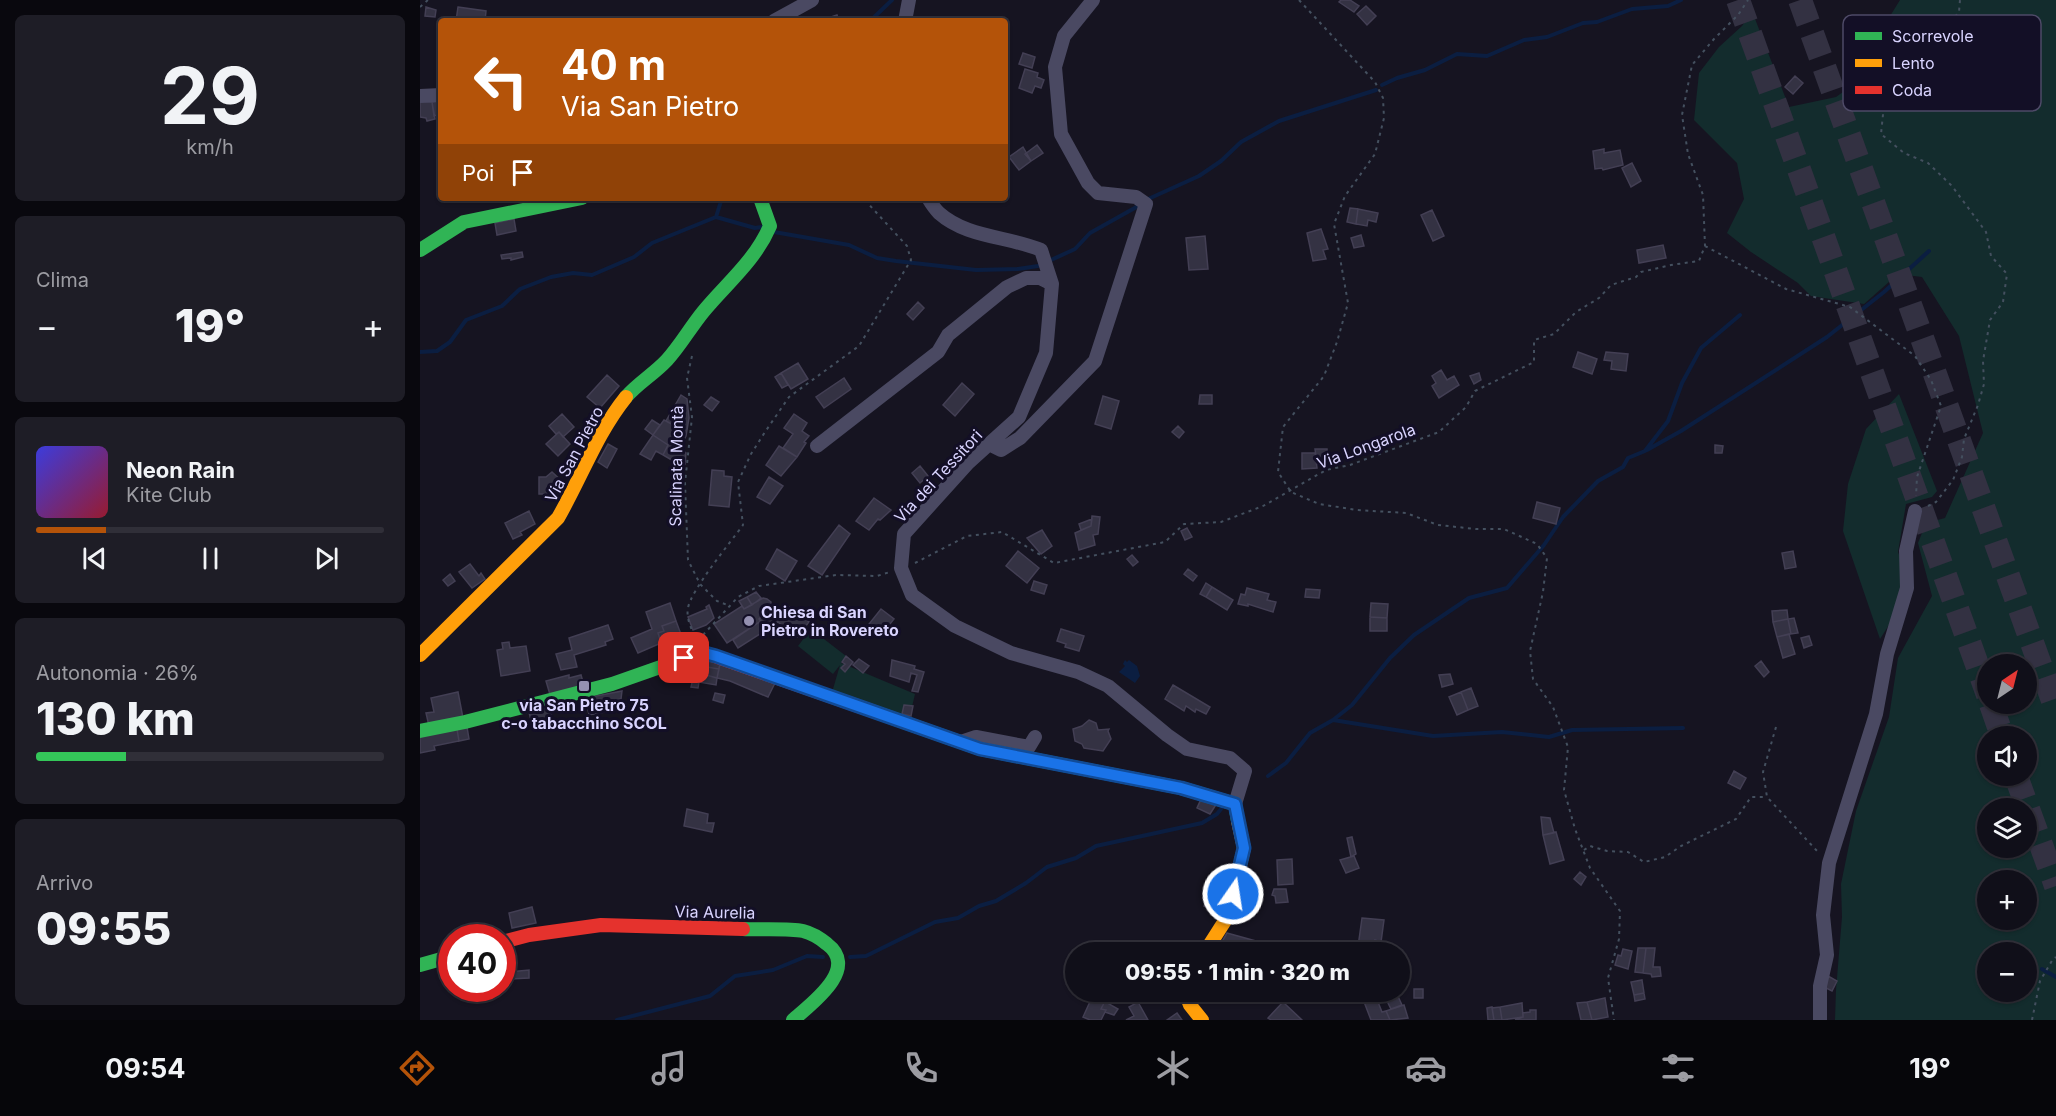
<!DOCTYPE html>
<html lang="it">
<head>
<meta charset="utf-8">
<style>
  :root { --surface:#100f19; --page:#1e1d26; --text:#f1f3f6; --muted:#9c9ca2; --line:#302f38; --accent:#b45309 }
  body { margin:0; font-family:Inter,sans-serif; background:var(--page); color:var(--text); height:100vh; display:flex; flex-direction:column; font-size:22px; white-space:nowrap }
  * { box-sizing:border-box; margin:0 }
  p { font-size:20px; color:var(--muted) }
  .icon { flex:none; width:33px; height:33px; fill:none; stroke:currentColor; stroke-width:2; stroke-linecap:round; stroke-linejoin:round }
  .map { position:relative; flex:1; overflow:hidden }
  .sheet { display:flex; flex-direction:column; gap:15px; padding:15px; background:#09080e; width:420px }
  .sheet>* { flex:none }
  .hud { position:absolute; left:18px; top:18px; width:570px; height:183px; border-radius:6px; box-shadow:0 2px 4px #0004,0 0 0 2px var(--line); background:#b45309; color:#fff; overflow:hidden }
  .needle { width:39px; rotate:35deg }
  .controls { position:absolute; left:1557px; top:654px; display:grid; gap:12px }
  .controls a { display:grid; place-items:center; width:60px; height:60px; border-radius:50%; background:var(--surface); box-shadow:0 2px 4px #0004,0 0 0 2px var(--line); font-size:30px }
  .speed { position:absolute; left:18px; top:924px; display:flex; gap:12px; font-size:30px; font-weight:700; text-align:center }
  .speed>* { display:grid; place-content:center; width:78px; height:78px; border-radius:50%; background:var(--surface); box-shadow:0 2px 4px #0004,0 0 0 2px var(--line); line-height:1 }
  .speed .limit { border:9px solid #d22; background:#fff; color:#111 }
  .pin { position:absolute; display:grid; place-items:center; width:51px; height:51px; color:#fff; margin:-26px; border-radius:12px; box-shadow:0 3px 9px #0006 }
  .me { position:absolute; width:66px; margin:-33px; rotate:13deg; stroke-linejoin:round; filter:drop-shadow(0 0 4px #0008) }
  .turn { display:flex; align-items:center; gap:21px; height:126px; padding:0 24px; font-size:27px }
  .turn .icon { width:78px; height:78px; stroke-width:2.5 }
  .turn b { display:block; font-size:42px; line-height:51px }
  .then { display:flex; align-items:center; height:57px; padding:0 24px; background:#0003; gap:12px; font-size:22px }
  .big { font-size:45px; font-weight:800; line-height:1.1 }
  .sheet .widget { flex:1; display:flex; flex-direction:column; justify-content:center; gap:9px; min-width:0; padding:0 21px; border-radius:9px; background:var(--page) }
  .sheet .dial { align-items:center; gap:0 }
  .dial b { font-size:78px; line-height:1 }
  .song { display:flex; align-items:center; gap:18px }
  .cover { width:72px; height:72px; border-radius:9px; background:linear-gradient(135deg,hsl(240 70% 55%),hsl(350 70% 35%)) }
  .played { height:6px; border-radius:3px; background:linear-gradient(90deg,var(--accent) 20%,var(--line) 20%) }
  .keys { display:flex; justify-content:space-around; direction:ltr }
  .heat { display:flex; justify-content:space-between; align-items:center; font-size:33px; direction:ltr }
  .charge { height:9px; border-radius:4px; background:linear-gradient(90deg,#34c759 26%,var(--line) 0) }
  .trip { position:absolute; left:645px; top:942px; width:345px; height:60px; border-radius:30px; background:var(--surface); box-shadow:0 2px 4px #0004,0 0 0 2px var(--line); font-weight:800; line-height:60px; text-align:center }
  .tabs { display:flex; height:96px; justify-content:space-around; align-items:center; background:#06060a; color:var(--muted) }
  .tabs .icon { width:42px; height:42px }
  .tabs .on { color:var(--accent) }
  .tabs b { font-size:27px; color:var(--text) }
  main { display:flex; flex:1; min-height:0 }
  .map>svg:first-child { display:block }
</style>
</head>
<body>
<main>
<section class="sheet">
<div class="widget dial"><b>29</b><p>km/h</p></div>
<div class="widget"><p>Clima</p>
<div class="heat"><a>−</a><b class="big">19°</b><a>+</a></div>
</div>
<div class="widget">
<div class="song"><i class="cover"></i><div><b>Neon Rain</b><p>Kite Club</p></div></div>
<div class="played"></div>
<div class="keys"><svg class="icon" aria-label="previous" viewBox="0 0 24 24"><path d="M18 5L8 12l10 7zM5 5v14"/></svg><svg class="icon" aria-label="pause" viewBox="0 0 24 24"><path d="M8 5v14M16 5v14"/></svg><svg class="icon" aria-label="next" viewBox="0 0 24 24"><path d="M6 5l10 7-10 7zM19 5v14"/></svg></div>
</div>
<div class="widget"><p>Autonomia · 26%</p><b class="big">130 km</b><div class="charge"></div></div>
<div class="widget"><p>Arrivo</p><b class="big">09:55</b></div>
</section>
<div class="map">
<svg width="1636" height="1020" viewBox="0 0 1636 1020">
  <rect width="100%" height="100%" fill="#161421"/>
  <path fill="#132c2d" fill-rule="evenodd" d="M1480,0H1636V1020H1415L1416,990L1422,917L1421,884L1436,811L1469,717L1478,658L1512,596L1498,543L1506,523L1525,518L1563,433L1539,336L1502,277L1478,274L1444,304L1391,296L1378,283L1331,252L1307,233L1324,199L1317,163L1274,120L1279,73L1299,47L1322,26L1332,11L1369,107L1416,97L1423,92ZM1568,664H1606V704H1568ZM1568,736H1606V776H1568ZM1568,808H1606V848H1568ZM1568,880H1606V920H1568ZM1568,952H1606V992H1568Z
    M1479,394L1517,491L1512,497L1486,504L1478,552L1492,589L1460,639L1423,531L1428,484L1446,429Z
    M391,629L426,656L421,663L495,694L488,724L411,696L420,665L413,674L378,646Z"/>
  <path fill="#0b1e41" d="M705,660L707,662L709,660L717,666L720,676L715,683L699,672L705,666L703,664Z"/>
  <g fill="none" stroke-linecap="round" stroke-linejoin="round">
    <path stroke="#0b1e41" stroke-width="4" d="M450,21L472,0
      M962,85L977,78L1005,70L1037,54L1067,56L1104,40L1127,37L1163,23L1177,22L1212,9L1248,6L1261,0
      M726,200L779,176L801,161L821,142L859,121L956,90
      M296,217L302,198
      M354,232L429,245L457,258L476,261L556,270L598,269L618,266L655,249L670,233L720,205
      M0,352L17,351L30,342L46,320L82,306L100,289L131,277L153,273L172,275L214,257L232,243L296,217L335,228L342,227
      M1227,450L1261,431L1407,337L1464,292L1509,251
      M913,720L1013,736L1082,732L1129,737L1152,730L1263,728
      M848,776L866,763L890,733L913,720L932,705L970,658L994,635L1049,598L1087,588L1124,545L1143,517L1178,481L1203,467L1208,458L1225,451L1248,421L1262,383L1281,348L1320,315
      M430,957L446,956L515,922L538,918L559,906L576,901L606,883L627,867L656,858L676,846L782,823L797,814L801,809
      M1622,969L1636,977
      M197,1020L290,996L315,976L353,970L387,956L403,957"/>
  </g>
  <path fill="#343243" stroke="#433f54" stroke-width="1.5" d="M921,0H930L939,6L934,12L919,2Z
    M946,6L956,16L947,25L937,14Z
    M6,7L16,10L15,17L5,16Z
    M38,7L66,11L65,21H36Z
    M417,15L419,21H399Z
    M603,53L615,57L612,68L599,64Z
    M605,69L618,73L617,77L624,80L621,88L615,86L612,93L599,88Z
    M1375,76L1383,83L1373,94L1365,87Z
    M21,100V114L14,116L12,102Z
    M0,101L12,102L15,119L7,121L6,118L0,117Z
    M617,145L623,153L611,161L605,154Z
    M603,147L611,161L599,170L589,157Z
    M1184,149V153L1200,150L1203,165L1183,170L1182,168L1175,169L1173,151Z
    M1212,163L1221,181L1211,187L1202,168Z
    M930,208L938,209L936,224L927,222Z
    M938,209L958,213L956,222L948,220L947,226L936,224Z
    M1012,210L1024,236L1013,241L1001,215Z
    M94,219L96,231L77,235L75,223Z
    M901,229L908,249L903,250L906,259L893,261L887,233Z
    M941,235L944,246L934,248L931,238Z
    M785,236L788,269L769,270L766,238Z
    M1243,245L1246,258L1219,263L1217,250Z
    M102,252L103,257L91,260V258L82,259L81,255Z
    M498,302L504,308L493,320L487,314Z
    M1158,352L1177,359L1172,374L1153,367Z
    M1186,352L1208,354L1206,371L1191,369L1192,361L1184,360Z
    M378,363L388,379L371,389L361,373Z
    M1021,370L1027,380L1034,376L1039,385L1019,398L1012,386L1016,383L1012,376Z
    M361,373L368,385L362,388L355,377Z
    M1059,373L1061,380L1054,384L1050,376Z
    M187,375L199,386L180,408L167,397Z
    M424,378L431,389L404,408L396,397Z
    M542,383L554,394L535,416L523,405Z
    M261,395L267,399L269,418L266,436L259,449L252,444L261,429L246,421Z
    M780,395H792V404H779Z
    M683,396L699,401L691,429L675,424Z
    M291,397L299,402L292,411L284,405Z
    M142,414L154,427L143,437L139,432L136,434L129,426Z
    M374,414L387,423L382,431L389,436L384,442L386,443L377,457L363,448L373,434L364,428Z
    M232,420L240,425L233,435L225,429Z
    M244,420L261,429L252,444L266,453L265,464L262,466L243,455L248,445L233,435Z
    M758,426L764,432L759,438L752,432Z
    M139,432L150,444L138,456L126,444Z
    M233,435L248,445L243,455L236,451L231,460L220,454Z
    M188,444L197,449L187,468L178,462Z
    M1295,445L1303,446L1302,453H1295Z
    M359,446L377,457L361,476L346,465Z
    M895,449H907L908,463L897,464Z
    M882,453H895L897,468L882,469Z
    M500,466L508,476L500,483L492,473Z
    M292,470L304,471V476L312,477L309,507L289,505Z
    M132,472L145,484L135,494H119V477H126Z
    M349,477L363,486L350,504L337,497Z
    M454,498L471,510L460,520L458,519L449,530L436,521Z
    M1117,502L1140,508L1136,524L1113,518Z
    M109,511L115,524L100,532L102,535L93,539L85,523Z
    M672,516L680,517L678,534L673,535L675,545L659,550L655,533L671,526Z
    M672,519L671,526L661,530L659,524Z
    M419,525L430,534L402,575L388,566Z
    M767,528L772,537L765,540L761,531Z
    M622,530L632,546L621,554L607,538Z
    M357,549L377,561L365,581L346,569Z
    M598,551L619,568L607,583L586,566Z
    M1373,551L1376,567L1365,569L1362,553Z
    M712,555L718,562L713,566L707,559Z
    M50,564L59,576L61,573L65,579L52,588L39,572Z
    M768,569L777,576L773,581L764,574Z
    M30,574L35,581L28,586L23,580Z
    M614,581L627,585L624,594L611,590Z
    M786,583L792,587L786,597L780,594Z
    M792,587L813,600L807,610L786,597Z
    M827,588L849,594L847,600L856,602L853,612L828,604V606L818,604L821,594L825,595Z
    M886,589L900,590L899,598L885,597Z
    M336,592L341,598L332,605L327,597Z
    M327,597L332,605L324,609L319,601Z
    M343,598L347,599L351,602L349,611L339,619L341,621L307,643L294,624L322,606L324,609Z
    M250,603L256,621L242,626L244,631L238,633L241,643L218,653L211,638L232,629L226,612Z
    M951,603L968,604L967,618L950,617Z
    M289,605L294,618L286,625L273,630L268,617L287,609L286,607Z
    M368,606L389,622L377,637L358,622L357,618Z
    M461,609L474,619L462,634L449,624Z
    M1367,610L1368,619L1353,622L1352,611Z
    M349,611L354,619L357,618L358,622L346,630L339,619Z
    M950,617L967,618V631H950Z
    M1374,618L1378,633L1371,634L1368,619Z
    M1368,619L1371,634L1357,637L1353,622Z
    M256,621L262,637L242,645L238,633L244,631L242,626Z
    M341,621L346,630L318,648L313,640Z
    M188,625L193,639L185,642L186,645L154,655L157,667L141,670L136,654L152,650L149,638Z
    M641,629L664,636L659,651L645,647L646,644L637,641Z
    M1369,634L1375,654L1363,658L1357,637Z
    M1389,636L1392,645L1384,648L1381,638Z
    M89,642L90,648L106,646L110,671L81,676L77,650L83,649L82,643Z
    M426,656L433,662L425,672L421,668L425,664L422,662Z
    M439,659L449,666L443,673L433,665Z
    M277,660L300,663L299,669L287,667L286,675L297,678L296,685L279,682L278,688L271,687Z
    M472,660L495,666L494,669L504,672L498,692L492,691L497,675L491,673L489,682L470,676Z
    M1341,661L1349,672L1344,677L1335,666Z
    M300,663L355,683L348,697L310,681L297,678Z
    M287,667L299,669L297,678L286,675Z
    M1030,674L1033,684L1022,687L1019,675Z
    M149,675V678L161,675L165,689L131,698L126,681Z
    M753,685L790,707L786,714L776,709L775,712L766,706L764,711L745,699Z
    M1051,688L1058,706L1048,710L1041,692Z
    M202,691L201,699L195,700L197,710L169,715L166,698Z
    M38,692L43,718L9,726L6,713L14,712L11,698Z
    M1041,692L1048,710L1037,715L1029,697Z
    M295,693L305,695L303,703L293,700Z
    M484,705L493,706L491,716L482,714Z
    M130,707L133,724L113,729L109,712Z
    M669,720L676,723L678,730L689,729L688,731L691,739L683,751L664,748L662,744L655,741L653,729L662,726Z
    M47,727L49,739L39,741L37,729Z
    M37,729L39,741L14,746L15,750L0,753V733Z
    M1314,771L1326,778L1320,789L1308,783Z
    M782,797L797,803L790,814L777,808Z
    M267,809L288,814L287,823H294L292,832L264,826Z
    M1121,817L1130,818L1134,833L1123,835Z
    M1136,832L1144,860L1130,864L1123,835Z
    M932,837L936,854L931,857L927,838Z
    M934,856L939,868L926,873L920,860Z
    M872,859L873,884L858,885L857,860Z
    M1160,872L1166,877L1161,885L1154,879Z
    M795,882L809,888L798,912L784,906Z
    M854,889H866L868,902L856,903L855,896L852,895Z
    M822,899L832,903L829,915L818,912Z
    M112,907L116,923L92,928L89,913Z
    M942,918L964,920L961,942L955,940L954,948L951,950L938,947Z
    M807,933L836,941L830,952H796Z
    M1218,948H1226L1223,973L1215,972Z
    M1226,948H1235L1233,967H1240L1241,976L1232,977L1231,974L1223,973Z
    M1203,949L1212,951L1208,969L1195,965L1198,955L1201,956Z
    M109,970V978L90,979L89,972Z
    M1408,976L1417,981L1412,991L1402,986Z
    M1222,980L1224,993L1214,995L1211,982Z
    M994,989H1003V998H994Z
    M947,992H954L962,1012L966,1011L970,1020H951L941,994Z
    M966,992H976L982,1005L971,1009L963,993Z
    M684,993L693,998L689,1004L698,1009L694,1015L685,1012L686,1010L681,1009L685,1001L679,998Z
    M1224,993L1225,999L1215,1001L1214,995Z
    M673,995L685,1001L681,1009L686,1010L681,1020H670L663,1017Z
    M1185,998L1188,1017L1172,1020L1167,1002Z
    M718,1002L728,1020H706L714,1016L709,1007Z
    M863,1002L882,1020H851L848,1018Z
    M1167,1002L1172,1020H1161L1157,1003Z
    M1102,1003L1103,1017L1082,1020L1080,1007Z
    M984,1005L988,1018L970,1020L966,1011Z
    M1080,1007L1082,1020H1074L1072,1008Z
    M1067,1008L1072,1007L1074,1020H1068Z
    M1110,1010H1116V1020H1095L1103,1017V1013L1110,1012Z
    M757,1013L762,1020H747Z"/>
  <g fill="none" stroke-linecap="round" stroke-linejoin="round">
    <path stroke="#333142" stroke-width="24" stroke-dasharray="24 12" stroke-linecap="butt" d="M1318,0L1568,695
      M1380,0L1636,709
      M1571,704L1582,736
      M1596,776L1636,886"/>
    <path stroke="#44505f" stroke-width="2" stroke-dasharray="3 4.5" stroke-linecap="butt" d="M879,0L955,82L963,98L964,118L955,154L925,196L914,224L928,303L917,342L904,376L863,427L858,472L871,492L899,504L937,510L986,513L1018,525L1056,529H1084L1117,544L1127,558L1123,592L1110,651L1113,679L1133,707L1148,747L1144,790L1155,829L1170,868L1200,911L1199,939L1188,978L1194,1020
      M0,7L8,0
      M1285,246L1366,289L1430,307L1495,356L1511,380L1521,406L1497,477L1496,496
      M272,356L267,378L272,417L265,483L268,560L280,584L297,601L310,606
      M1508,506L1516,502L1533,480L1542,457L1544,439L1558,405L1564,384L1563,361L1570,320L1583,302L1587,274L1571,256L1566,232L1532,186L1508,163L1484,153L1461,134L1465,95L1493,67L1539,12L1540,0
      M495,563L547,536L582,532L634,563L745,542L764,524L801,522L843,506L906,470L930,465L1019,432L1046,407L1055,391L1114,362V340L1134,334L1156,312L1179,298L1191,285L1216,277L1221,272L1251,265L1279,261L1285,246L1283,195L1268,154L1262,115L1272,65L1294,39L1318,15L1328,0
      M283,635L318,597L339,586L416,575L457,576L470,572
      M274,636C271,627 266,618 268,608C271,590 310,543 323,525L318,482L331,454L345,432L369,397L439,346L491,260L487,246L443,198
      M1356,727L1343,772L1347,797L1398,852
      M1164,850L1170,846L1187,851L1208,852L1224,862L1245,857L1261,846L1316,819L1331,797H1347
      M1612,1020L1620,981L1633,959L1636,957"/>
    <path stroke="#4a4962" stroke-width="14" d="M354,21L392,0
      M485,21L489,0
      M0,96L21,95
      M508,198C511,203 515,209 519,213C547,238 588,236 621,250L632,284L626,353L599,417L548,463L484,534L481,568L492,595L535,626L591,653L658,672L688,686L747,735L767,749L810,758L825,771L815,804
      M569,444L581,450L600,438L675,361L726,204L716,197L678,193L668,183L641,134L635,67L644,36L673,0
      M397,446L518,352L528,335L587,287L606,278H620L632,284
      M541,742L556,737L609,747L615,737
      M1400,1020V986L1407,955L1403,915L1409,863L1456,714L1467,654L1487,588L1486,551L1495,511"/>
    <path stroke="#30b455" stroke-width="14" d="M0,250L44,222L162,198
      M206,397C218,383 234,374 247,360C260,346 270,328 283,312C306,284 335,261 350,226L340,198
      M455,712L560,749L761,788L815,804L818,821
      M0,731L45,722L192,684L283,652
      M323,929C338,930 369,928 383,931C391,933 401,939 407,944C440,969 391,1004 373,1020
      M0,965L32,956"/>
    <path stroke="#ff9f0a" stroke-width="14" d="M0,655L138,518C161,478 177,433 206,397
      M785,952L808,916L824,848L818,821
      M765,992L770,1005L782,1020"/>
    <path stroke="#e5322d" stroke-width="14" d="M283,652L455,712
      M82,942L109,935L181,925L323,929"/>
  </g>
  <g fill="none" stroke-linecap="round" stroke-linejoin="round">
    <defs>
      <path id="route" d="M264,658L281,652L296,656L560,749L761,788L815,804L824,848L813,894"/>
    </defs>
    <use href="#route" stroke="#114b97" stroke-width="15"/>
    <use href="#route" stroke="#1a73e8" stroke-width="10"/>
  </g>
  <g fill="#9591b1" stroke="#130f26" stroke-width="2">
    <circle cx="329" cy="621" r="6"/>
    <rect x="158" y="680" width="12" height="12" rx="3"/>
  </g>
  <g text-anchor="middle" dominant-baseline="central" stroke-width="6" stroke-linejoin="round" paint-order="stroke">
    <g font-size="16" fill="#d9d4ff" stroke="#130f26">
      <text transform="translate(946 446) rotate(-20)">Via Longarola</text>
      <text transform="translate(154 454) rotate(-62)">Via San Pietro</text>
      <text transform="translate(256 466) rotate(-89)">Scalinata Montà</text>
      <text transform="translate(518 476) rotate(-47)">Via dei Tessitori</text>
      <text transform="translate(295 912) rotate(1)">Via Aurelia</text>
    </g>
    <g font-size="16" font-weight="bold" fill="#d9d4ff" stroke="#130f26" text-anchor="start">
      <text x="341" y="612">Chiesa di San<tspan x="341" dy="18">Pietro in Rovereto</tspan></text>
      <text x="164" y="705" text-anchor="middle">via San Pietro 75<tspan x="164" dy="18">c-o tabacchino SCOL</tspan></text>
    </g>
  </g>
  <rect x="1423" y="15" width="198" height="96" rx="9" fill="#130f26" stroke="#4e4a67" stroke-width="1.5"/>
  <rect x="1435" y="32" width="27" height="8" fill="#30b455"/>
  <rect x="1435" y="59" width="27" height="8" fill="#ff9f0a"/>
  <rect x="1435" y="86" width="27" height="8" fill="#e5322d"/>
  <g font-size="16" fill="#d9d4ff">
    <text x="1472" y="42">Scorrevole</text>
    <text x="1472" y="69">Lento</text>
    <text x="1472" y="96">Coda</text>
  </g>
</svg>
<div class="controls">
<a><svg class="needle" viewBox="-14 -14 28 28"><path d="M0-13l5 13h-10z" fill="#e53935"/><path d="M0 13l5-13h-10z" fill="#9c9ca2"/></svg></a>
<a><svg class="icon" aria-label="sound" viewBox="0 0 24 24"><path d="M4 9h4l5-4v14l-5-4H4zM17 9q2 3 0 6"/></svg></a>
<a><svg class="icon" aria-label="layers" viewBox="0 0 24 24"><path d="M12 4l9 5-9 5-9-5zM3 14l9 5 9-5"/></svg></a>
<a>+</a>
<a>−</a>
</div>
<div class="speed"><div class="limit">40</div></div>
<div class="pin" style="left:264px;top:658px;background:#d93025"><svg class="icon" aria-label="arrive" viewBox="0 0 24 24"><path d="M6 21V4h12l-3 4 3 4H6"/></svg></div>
<svg class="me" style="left:813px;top:894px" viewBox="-20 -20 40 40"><circle r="17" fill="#1a73e8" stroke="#fff" stroke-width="3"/><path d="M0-11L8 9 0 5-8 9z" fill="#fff"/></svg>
<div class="trip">09:55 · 1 min · 320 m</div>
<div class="hud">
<div class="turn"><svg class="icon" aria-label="left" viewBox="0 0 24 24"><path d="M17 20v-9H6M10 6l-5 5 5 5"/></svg><div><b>40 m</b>Via San Pietro</div></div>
<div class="then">Poi<svg class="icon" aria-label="arrive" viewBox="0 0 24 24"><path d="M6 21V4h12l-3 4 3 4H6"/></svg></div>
</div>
</div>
</main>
<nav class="tabs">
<b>09:54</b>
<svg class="icon on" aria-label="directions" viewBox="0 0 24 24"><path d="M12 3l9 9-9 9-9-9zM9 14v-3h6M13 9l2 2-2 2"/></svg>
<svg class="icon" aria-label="music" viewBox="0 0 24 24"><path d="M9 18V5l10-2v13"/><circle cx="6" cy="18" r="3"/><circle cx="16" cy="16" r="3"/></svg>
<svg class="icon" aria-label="phone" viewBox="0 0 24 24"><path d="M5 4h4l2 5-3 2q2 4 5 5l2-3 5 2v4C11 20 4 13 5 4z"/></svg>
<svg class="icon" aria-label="climate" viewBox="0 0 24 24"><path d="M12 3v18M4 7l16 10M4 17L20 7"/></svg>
<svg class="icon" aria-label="car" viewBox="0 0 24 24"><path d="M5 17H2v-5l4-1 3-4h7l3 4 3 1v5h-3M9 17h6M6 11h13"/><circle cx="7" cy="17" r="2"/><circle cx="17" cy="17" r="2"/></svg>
<svg class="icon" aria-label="filters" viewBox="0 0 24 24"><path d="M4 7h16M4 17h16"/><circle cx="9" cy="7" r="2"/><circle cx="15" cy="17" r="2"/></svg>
<b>19°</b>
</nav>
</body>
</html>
